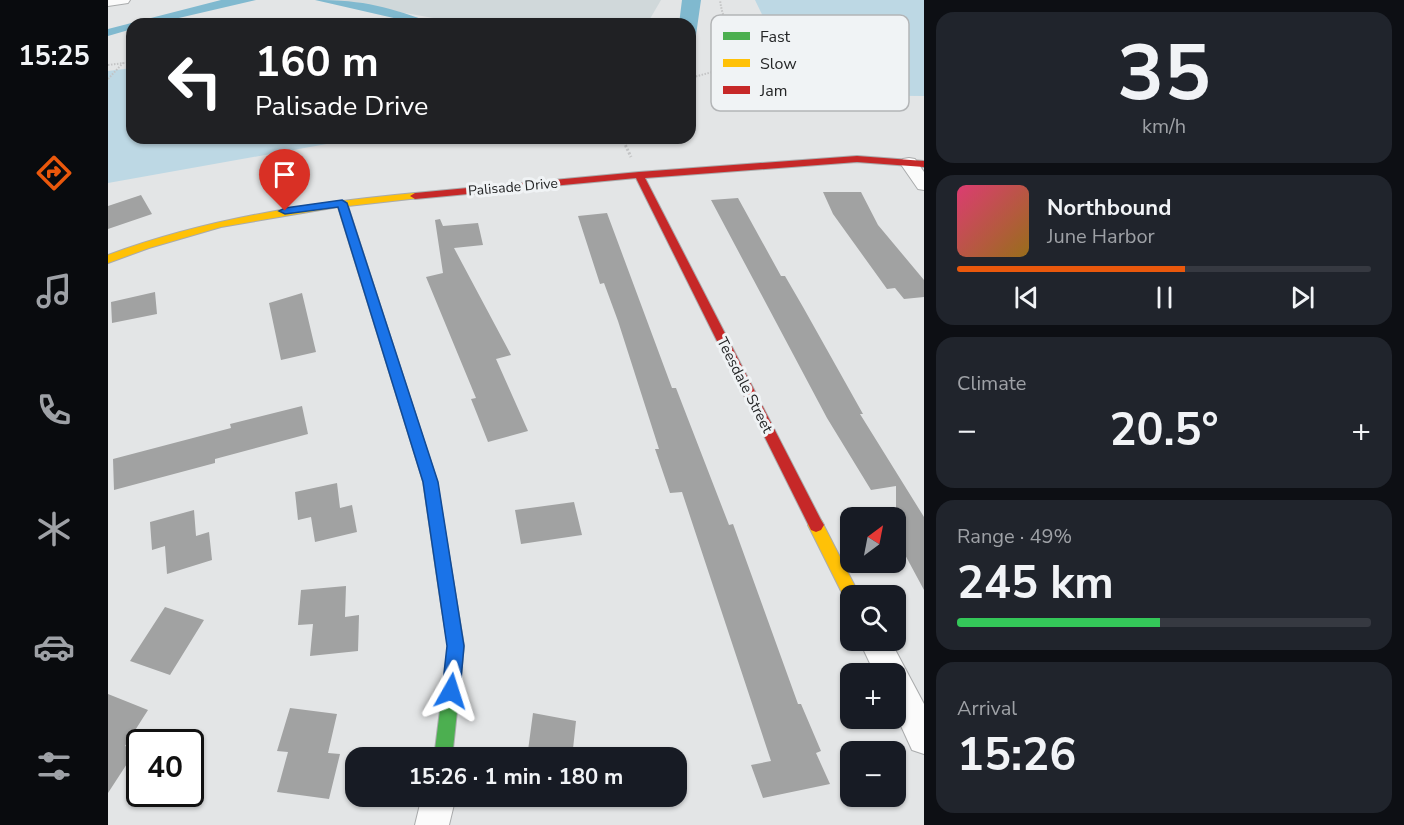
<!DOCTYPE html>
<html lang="en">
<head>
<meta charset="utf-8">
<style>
  :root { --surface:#171b24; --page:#20242c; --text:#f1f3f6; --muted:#9ea1a6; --line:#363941; --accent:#ea580c }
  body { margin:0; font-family:"Nunito Sans",sans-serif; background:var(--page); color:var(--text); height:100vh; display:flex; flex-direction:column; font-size:22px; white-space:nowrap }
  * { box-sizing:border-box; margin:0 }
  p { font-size:20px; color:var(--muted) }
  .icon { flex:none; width:33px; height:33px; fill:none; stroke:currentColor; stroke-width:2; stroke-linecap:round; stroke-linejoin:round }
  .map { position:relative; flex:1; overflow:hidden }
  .side { display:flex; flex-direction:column; gap:12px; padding:12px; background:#0d0f14; width:480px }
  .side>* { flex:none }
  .guide { position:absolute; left:18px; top:18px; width:570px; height:126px; border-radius:18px; box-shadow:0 2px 4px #0004; background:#202124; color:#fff; overflow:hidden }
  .needle { width:39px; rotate:32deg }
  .tools { position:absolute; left:732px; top:507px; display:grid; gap:12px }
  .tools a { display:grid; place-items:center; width:66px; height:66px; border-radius:12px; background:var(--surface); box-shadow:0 2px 4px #0004; font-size:30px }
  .speed { position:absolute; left:18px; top:729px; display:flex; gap:12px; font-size:30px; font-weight:700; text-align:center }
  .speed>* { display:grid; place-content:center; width:78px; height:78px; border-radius:50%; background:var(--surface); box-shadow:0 2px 4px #0004; line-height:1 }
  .speed .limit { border:3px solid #111; border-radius:9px; background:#fff; color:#111 }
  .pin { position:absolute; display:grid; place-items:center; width:51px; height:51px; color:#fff; margin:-62px -26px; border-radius:50% 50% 50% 0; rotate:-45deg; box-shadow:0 0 6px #0007 }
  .pin .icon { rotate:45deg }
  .me { position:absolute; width:66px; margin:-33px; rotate:6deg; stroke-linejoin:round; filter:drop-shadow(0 0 4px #0008) }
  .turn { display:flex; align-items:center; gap:21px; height:126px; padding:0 30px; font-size:27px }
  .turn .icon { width:78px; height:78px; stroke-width:2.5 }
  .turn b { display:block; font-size:42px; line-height:51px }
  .big { font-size:45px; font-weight:700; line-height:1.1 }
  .side .tile { flex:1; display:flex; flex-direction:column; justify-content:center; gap:9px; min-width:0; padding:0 21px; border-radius:18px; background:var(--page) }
  .side .dial { align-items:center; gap:0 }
  .dial b { font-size:78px; line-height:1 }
  .song { display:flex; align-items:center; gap:18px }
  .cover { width:72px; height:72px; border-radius:9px; background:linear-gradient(135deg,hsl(340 70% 55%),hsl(40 70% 35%)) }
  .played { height:6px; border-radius:3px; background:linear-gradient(90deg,var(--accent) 55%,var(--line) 55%) }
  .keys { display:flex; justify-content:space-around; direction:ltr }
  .heat { display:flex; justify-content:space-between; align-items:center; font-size:33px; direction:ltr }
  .charge { height:9px; border-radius:4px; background:linear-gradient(90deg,#34c759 49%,var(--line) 0) }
  .trip { position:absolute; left:237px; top:747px; width:342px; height:60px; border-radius:18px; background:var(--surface); box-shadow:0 2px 4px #0004; font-weight:700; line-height:60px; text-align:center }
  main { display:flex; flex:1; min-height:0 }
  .dock { display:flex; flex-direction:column; width:108px; justify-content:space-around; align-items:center; background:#090b0e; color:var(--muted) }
  .dock .icon { width:42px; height:42px }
  .dock .on { color:var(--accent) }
  .dock b { font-size:27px; color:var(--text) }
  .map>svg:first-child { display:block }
</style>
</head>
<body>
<main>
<nav class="dock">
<b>15:25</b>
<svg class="icon on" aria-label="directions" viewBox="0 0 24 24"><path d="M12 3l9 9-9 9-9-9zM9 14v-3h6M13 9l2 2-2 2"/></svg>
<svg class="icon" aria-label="music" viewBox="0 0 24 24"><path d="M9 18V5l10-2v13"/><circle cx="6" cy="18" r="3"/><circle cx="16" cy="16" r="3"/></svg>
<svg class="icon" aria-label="phone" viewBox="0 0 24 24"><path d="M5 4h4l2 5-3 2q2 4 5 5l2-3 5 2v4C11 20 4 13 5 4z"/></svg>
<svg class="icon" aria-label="climate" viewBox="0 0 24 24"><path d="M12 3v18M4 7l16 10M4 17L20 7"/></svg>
<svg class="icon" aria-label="car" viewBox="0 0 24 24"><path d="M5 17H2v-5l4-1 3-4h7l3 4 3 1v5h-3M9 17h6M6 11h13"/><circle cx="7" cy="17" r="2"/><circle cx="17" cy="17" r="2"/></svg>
<svg class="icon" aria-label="filters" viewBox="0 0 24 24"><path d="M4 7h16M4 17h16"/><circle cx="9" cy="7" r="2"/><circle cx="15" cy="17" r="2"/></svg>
</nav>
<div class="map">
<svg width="816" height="825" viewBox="0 0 816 825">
  <rect width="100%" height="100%" fill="#e3e5e6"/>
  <path fill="#d0d8da" d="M224,0H553L539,24H359Z"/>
  <path fill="#bdd8e4" d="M647,0H816V96L693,95Z
    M24,68V138H241V140L0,183V71Z"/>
  <path fill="#80b9cf" d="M113,0H148L45,24H24V29L0,36V29Z
    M207,0C257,0 281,7 327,24H301L290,19Z
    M574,0H593L585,56L582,57V24H571Z"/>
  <path fill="#a1a2a2" d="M715,192H753L770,225L816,280V297L796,299L787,288L779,289L725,214Z
    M33,195L44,214L0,229V206Z
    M630,198L673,276H677L695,307L755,414H752L816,517V590L788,538V486L763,490L719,418L603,200Z
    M499,213L564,388H568L621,525L625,524L690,704H693L713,751L708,753L722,784L655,798L643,765L663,761L574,492L562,493L547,449H551L510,321L496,283L492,284L470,216Z
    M332,219L335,226L370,223L375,245L346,248L403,355L388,359L420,431L380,442L369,414L363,399L368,398L318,277L335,273L327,220Z
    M47,292L49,314L4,323L3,302Z
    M194,293L208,352L173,360L161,303Z
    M194,406L200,434L107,459V463L6,490L5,459L123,428L122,424Z
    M229,483L232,508L244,505L249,532L207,542L203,517L190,520L187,492Z
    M466,502L474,535L413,544L407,510Z
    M86,510L88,536L101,532L104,560L59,574L57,546L44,550L42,522Z
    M238,586L237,617L251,615L250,651L202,656L205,624L190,625L193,590Z
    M57,607L96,620L62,675L22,661Z
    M0,694L40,710L17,746L28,750L0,793Z
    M182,708L229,714L220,753L232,754L221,799L169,792L180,752L169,751Z
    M425,713L468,721L464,758H419Z"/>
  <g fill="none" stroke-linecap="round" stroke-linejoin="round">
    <defs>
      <path id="street" d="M0,0H22L20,3L0,6Z
        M801,158L807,159L816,172V190L810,189L792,163L795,159Z
        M751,640H782L816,704V754L804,750L788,715V674H767Z
        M314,796H348L341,825H307Z"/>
      <path id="fast" d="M341,596L347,599L349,604L356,646L344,758H326L340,646L333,604L335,599Z"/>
      <path id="slow" d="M307,193L311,194V198L240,206L329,481L349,604L347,609L341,612L335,609L333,604L315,481L230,207L113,227L41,248L0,263V255C100,218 202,203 307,193Z
        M708,518L713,520L752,596H742V603L738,601L700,525L703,520Z"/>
      <path id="jam" d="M749,156L816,161V167L749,162L537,178L713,520L716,525L713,530L708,532L703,530L528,178L307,199L302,196L307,193L531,172Z"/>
    </defs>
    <use href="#street" stroke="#a9abac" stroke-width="2"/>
    <use href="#fast" stroke="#a9abac" stroke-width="2"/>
    <use href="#slow" stroke="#a9abac" stroke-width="2"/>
    <use href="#jam" stroke="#a9abac" stroke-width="2"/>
    <path stroke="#c3c4c5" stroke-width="2" stroke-dasharray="1.5 1.5" stroke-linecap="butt" d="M0,65L24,62
      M582,78L642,62L653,55C648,46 643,45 635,40C620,32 614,16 612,0
      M0,79L15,63"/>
    <path stroke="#c3c4c5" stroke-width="3" stroke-dasharray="2 2" stroke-linecap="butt" d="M514,138L523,157"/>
    <use href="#street" fill="#fbfbfb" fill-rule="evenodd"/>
    <use href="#fast" fill="#4caf50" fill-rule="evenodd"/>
    <use href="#slow" fill="#ffc107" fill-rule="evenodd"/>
    <use href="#jam" fill="#c62828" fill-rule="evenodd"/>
  </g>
  <path fill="#1a73e8" stroke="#114b97" stroke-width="1.5" d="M234,200L239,203L330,482L356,646L352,691L349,697L343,699L337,697L334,691L339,646L315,482L230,207L177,214L171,211L177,208Z"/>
  <g text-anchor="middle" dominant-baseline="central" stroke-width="6" stroke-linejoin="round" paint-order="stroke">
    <g font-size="14" fill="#242526" stroke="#f0f3f5">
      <text transform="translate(405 187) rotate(-5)">Palisade Drive</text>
    </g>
    <g font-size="15" fill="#242526" stroke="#f0f3f5">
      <text transform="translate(637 385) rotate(63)">Teesdale Street</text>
    </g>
  </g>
  <rect x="603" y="15" width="198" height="96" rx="9" fill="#f0f3f5" stroke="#b3b5b7" stroke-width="1.5"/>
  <rect x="615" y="32" width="27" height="8" fill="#4caf50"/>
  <rect x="615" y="59" width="27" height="8" fill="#ffc107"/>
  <rect x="615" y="86" width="27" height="8" fill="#c62828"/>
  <g font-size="16" fill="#242526">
    <text x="652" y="42">Fast</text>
    <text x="652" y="69">Slow</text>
    <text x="652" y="96">Jam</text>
  </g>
</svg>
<div class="tools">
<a><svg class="needle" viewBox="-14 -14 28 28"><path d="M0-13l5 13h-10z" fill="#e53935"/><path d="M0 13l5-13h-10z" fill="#9ea1a6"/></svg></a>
<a><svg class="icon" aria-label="search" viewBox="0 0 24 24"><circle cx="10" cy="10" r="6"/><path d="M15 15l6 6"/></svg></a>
<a>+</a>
<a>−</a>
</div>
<div class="speed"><div class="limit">40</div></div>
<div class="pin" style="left:177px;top:211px;background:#d93025"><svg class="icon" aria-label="arrive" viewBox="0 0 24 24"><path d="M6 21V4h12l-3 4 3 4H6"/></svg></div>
<svg class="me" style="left:343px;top:691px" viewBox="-20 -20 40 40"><path d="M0-17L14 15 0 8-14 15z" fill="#1a73e8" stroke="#fff" stroke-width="4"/></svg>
<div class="trip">15:26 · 1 min · 180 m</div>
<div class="guide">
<div class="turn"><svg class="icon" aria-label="left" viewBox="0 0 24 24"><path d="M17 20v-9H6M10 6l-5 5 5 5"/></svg><div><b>160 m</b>Palisade Drive</div></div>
</div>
</div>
<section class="side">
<div class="tile dial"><b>35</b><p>km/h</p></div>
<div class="tile">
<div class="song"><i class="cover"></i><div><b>Northbound</b><p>June Harbor</p></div></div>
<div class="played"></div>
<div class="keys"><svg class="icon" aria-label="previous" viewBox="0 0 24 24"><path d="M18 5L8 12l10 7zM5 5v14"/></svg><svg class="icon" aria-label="pause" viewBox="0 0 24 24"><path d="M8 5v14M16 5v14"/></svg><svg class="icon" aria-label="next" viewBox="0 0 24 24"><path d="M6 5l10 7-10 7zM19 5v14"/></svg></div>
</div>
<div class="tile"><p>Climate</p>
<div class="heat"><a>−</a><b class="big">20.5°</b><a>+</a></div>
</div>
<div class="tile"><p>Range · 49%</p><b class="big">245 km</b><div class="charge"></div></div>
<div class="tile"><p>Arrival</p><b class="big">15:26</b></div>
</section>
</main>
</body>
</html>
